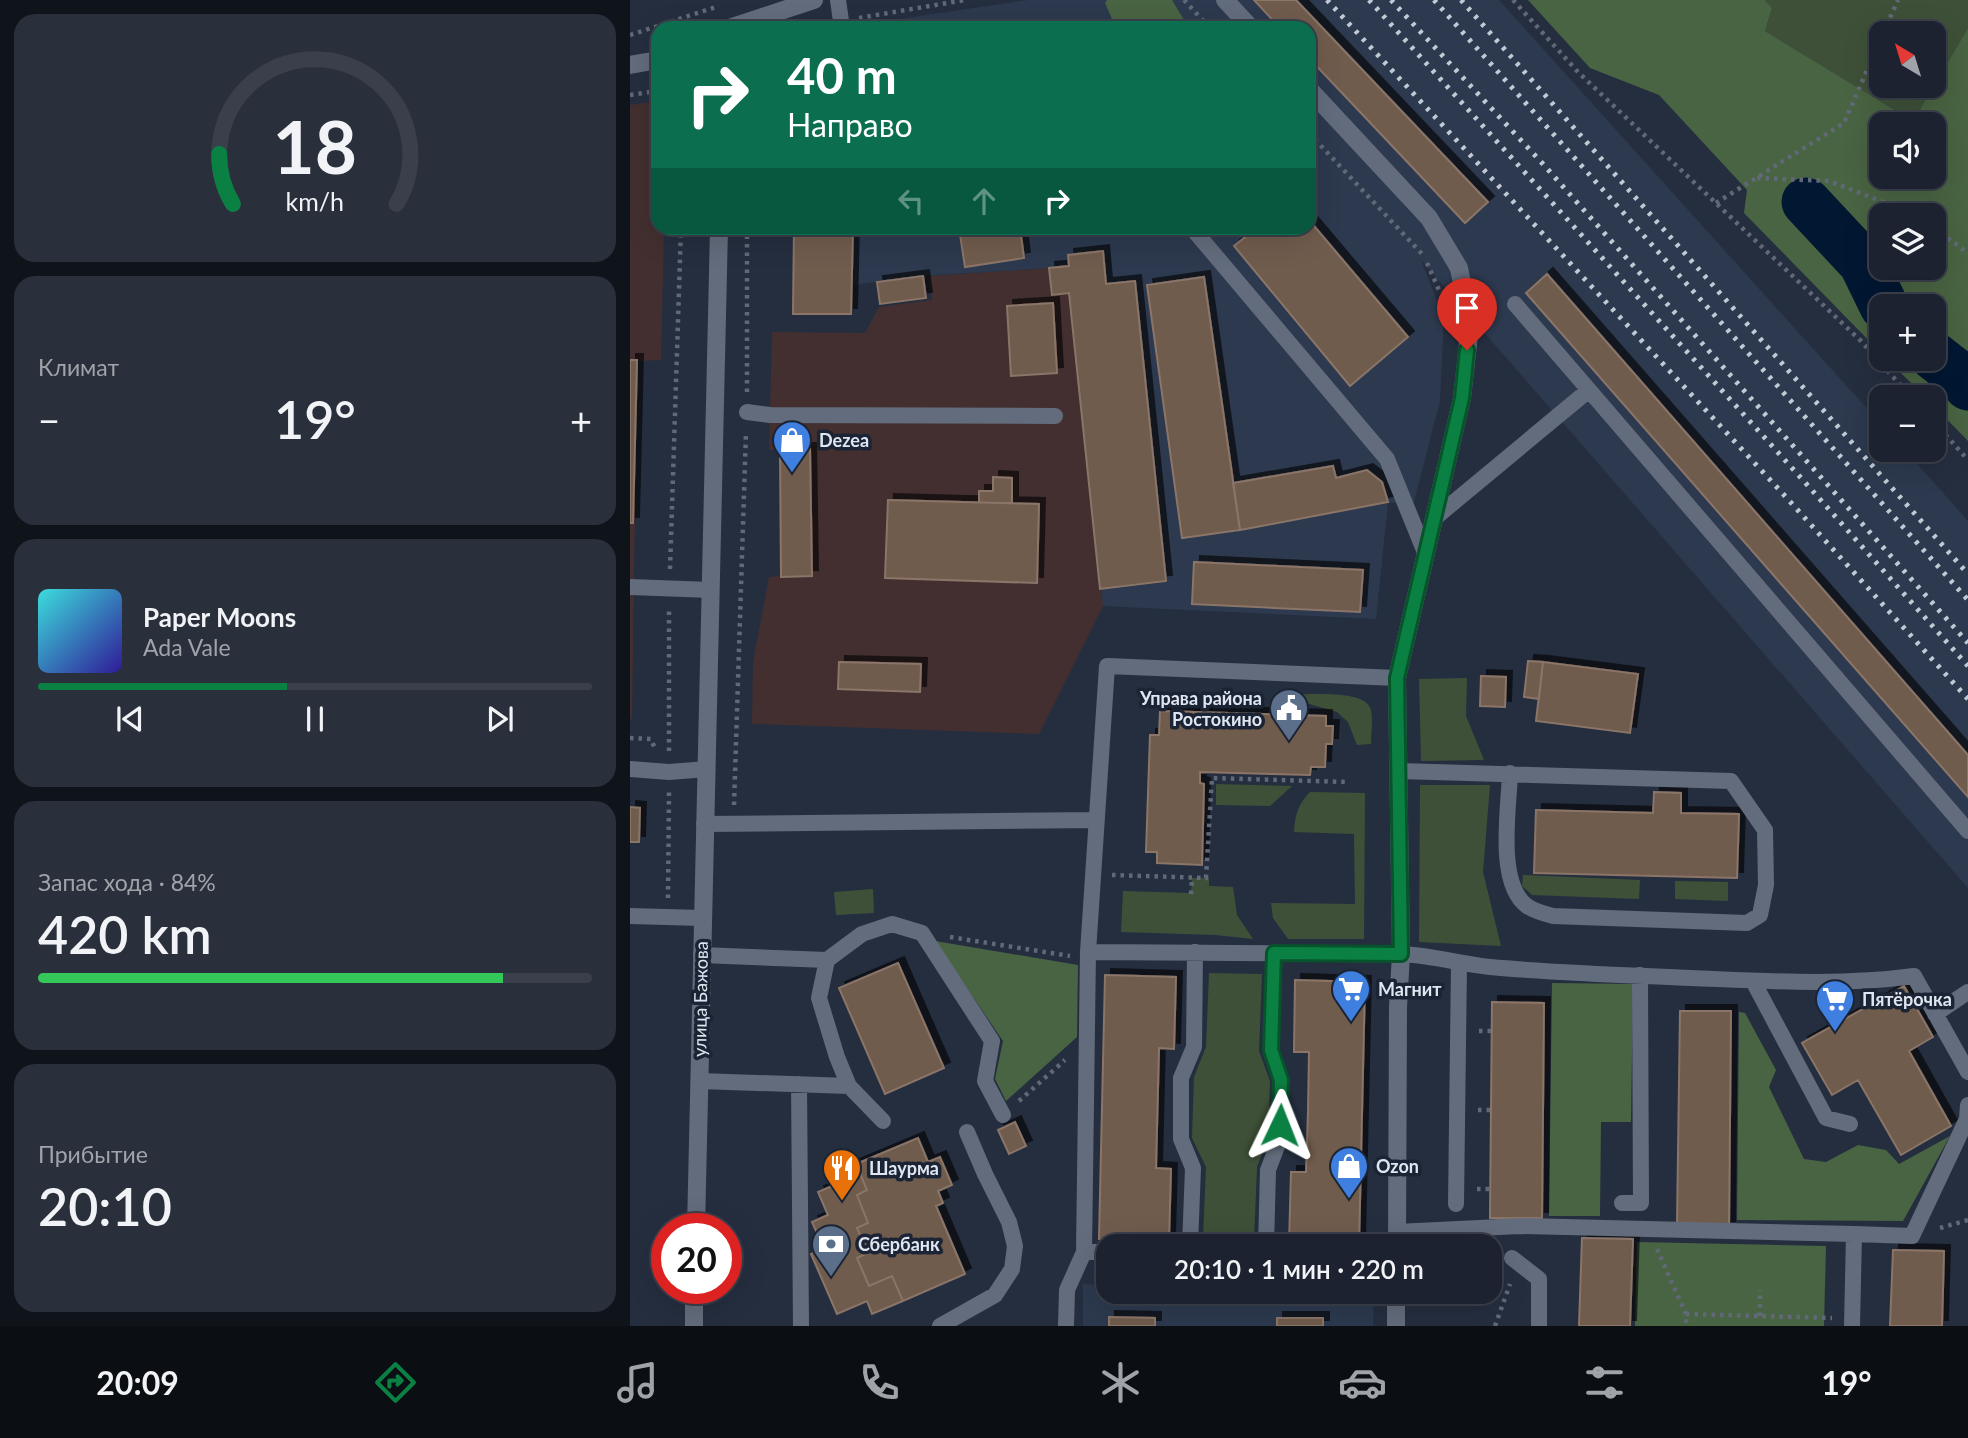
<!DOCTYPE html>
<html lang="ru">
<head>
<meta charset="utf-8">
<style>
  :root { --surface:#1c222f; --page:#292f3b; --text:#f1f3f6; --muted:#a0a4aa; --line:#3a3f4b; --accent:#0b8043 }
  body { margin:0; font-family:Lato,sans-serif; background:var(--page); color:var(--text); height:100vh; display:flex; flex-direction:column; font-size:26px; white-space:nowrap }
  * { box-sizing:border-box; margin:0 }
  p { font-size:23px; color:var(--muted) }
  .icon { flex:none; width:38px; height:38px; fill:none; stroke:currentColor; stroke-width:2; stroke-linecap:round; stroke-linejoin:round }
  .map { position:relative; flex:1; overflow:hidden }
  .panel { display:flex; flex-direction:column; gap:14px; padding:14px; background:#0f131a; width:630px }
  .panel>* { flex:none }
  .guide { position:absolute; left:21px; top:21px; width:665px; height:214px; border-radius:21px; box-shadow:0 7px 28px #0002,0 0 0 2px var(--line); background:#0b6e4f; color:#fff; overflow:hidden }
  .needle { width:46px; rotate:322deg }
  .fabs { position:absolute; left:1239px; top:21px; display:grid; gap:14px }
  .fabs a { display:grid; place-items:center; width:77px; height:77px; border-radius:14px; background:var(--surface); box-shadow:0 7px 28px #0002,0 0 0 2px var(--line); font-size:35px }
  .speed { position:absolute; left:21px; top:1213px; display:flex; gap:14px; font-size:35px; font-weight:700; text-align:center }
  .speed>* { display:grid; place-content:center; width:91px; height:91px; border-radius:50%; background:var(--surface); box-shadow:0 7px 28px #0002,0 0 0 2px var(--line); line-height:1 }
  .speed .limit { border:10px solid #d22; background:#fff; color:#111 }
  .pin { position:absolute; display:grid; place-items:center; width:60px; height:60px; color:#fff; margin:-72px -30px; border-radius:50% 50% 50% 0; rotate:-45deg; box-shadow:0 0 7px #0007 }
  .pin .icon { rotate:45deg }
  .me { position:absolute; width:77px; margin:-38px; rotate:2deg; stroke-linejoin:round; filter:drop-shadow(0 0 5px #0008) }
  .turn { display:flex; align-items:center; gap:24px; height:147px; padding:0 21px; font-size:32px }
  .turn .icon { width:91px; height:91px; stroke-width:2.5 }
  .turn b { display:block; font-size:49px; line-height:60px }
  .lanes { display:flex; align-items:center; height:66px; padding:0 21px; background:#0003; justify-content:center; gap:35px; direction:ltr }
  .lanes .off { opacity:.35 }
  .big { font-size:52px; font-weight:600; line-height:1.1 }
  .panel .tile { flex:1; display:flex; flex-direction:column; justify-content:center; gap:10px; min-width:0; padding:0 24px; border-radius:21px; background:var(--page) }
  .panel .dial { align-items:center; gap:0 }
  .dial svg { height:182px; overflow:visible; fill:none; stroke:var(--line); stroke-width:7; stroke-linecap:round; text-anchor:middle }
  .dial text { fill:var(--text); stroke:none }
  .song { display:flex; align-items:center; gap:21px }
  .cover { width:84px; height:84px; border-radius:10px; background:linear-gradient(135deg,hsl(180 70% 55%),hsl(250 70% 35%)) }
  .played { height:7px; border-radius:4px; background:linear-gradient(90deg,var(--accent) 45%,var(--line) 45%) }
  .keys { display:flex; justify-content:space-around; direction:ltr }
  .heat { display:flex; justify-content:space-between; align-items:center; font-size:38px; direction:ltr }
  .charge { height:10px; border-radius:5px; background:linear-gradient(90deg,#34c759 84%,var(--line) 0) }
  .trip { position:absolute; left:466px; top:1234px; width:406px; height:70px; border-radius:21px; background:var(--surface); box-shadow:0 7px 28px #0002,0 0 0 2px var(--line); font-weight:600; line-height:70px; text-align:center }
  .tab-bar { display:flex; height:112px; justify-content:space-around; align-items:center; background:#0b0e13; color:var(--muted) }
  .tab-bar .icon { width:49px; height:49px }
  .tab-bar .selected { color:var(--accent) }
  .tab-bar b { font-size:32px; color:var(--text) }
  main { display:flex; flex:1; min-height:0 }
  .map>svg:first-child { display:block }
</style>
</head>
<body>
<main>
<section class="panel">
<div class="tile dial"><svg viewBox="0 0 100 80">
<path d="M14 69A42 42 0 1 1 86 69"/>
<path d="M14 69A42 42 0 0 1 8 47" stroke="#0b8043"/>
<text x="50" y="56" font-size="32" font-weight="700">18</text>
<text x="50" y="72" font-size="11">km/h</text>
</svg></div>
<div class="tile"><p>Климат</p>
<div class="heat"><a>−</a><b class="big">19°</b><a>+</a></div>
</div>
<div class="tile">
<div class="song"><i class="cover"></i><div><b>Paper Moons</b><p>Ada Vale</p></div></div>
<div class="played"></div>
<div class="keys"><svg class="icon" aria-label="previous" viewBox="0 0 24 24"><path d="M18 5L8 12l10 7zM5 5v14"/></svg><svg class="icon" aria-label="pause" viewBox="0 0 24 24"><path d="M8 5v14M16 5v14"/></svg><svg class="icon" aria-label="next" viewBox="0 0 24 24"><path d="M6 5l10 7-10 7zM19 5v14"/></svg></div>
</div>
<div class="tile"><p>Запас хода · 84%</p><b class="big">420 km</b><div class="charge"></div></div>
<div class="tile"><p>Прибытие</p><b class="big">20:10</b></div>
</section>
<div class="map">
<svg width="1338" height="1326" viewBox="0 0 1338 1326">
  <defs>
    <filter id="shadow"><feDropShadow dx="6" dy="-6" stdDeviation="0" flood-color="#0009"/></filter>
  </defs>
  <rect width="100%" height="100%" fill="#252e3f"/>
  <path fill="#432f30" d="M28,101V228H34L31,360L7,361L2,719H0V105Z
    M419,268L439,293L473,606L409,734L122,724L123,662L139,577L151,576L150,450H139L142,332L235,333L249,307L302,300L299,276Z"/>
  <path fill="#2c394e" d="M398,0H869L1251,424V450H1275L1338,521V888L791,260L814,319L810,401L784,502L758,503L746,619L473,606L439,293L422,295L419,268L292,276L222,285L223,228H679V28H229L228,25Z
    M453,1284L478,1285V1292H744L743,1326H453Z"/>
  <path fill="#3e5138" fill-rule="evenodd" d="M1135,0H1338V28L1283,121L1135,31L1142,8ZM1251,33H1304V86H1251Z
    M837,678L836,716L854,760L791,761L789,679Z
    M669,694C686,695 736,690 741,710C743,720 741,734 741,744L727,745L718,722L707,712L669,701Z
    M586,784L662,786L640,806L586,805Z
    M790,785H860L853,872L871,946L789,942Z
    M680,792L735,793L734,939H658L643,918L641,903L725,904L724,834L664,832C665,815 668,804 680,792Z
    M893,875L1010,880L1009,899L902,895L892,886Z
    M562,878H579V886L603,887L607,915L623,939L585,935L491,932L493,891L561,893Z
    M1045,881L1098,882V901L1045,899Z
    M243,889L244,913L206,915L204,892Z
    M579,973L632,974L629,1051L640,1081L638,1138L627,1167L624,1240L573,1238L576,1167L562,1138L564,1077L576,1047Z"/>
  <path fill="#496442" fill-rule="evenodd" d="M477,0H542L559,28H486L475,3Z
    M898,0H1135L1142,8L1135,31L1283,121L1338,28V441L1304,406V397H1295L1257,359H1304V306H1251V353L1114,213L1117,190L1029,95L960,68ZM1304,124V177H1251V124ZM1304,215V268H1251V215Z
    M305,941L448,965L447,1037L376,1101L365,1079L373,1041Z
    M922,983L1003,984L1001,1122H971L970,1216H919Z
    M1109,1012L1115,1013L1146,1070L1139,1087L1174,1159L1196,1162L1228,1145L1256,1150L1269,1164L1320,1136L1273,1221L1107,1220Z
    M1007,1242L1196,1246L1194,1326H1005Z"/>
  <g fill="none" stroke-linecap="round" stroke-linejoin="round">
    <path stroke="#021732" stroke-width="8" d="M1173,216L1184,210"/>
    <path stroke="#021732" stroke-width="49" d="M1176,202L1233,263L1254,306
      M1304,356L1332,378L1338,386"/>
  </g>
  <path fill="#6f5b4e" stroke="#8a7567" stroke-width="2" filter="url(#shadow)" d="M624,0H666L858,202L835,223L679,58V28H650Z
    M679,220L778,337L720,386L604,246L627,228H679Z
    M164,228H223L221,314H163Z
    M329,228H390L394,258L335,267Z
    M473,251L476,284L505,281L536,581L470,589L439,293L422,295L419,268L439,266L438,255Z
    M917,274L1338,755V797L896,293Z
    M293,276L296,298L250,304L247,282Z
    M574,277L610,530L552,538L517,285Z
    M423,303L427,373L381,376L377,306Z
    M0,360H7L3,523H0Z
    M150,449H180L182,576L151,577Z
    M703,466L706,478L737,470L752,482L758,502L610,530L603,483Z
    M363,477L382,478V503H349V491H363Z
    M258,500L409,504L407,583L255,578Z
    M564,562L733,570L730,612L562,604Z
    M898,661L913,662L909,699L894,697Z
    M209,662L291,664L290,692L208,689Z
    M913,662L1008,674L1000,733L906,721Z
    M851,676L876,677L875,707L850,706Z
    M530,711L696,716V726H703L702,744H696L695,767H681L680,775L570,772V783L574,784L572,865L527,863V852H516L520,735H529Z
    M1024,792L1051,793V813L1109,814L1107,878L904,873L906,810L1023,813Z
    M0,807L10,808L9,842H0Z
    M268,963L314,1068L255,1094L209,988Z
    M475,975L546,977L544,1049L529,1048L526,1168L541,1169L539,1240L469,1239Z
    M665,980L735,982L729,1245L659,1244L661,1172H676L678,1112L679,1052H664Z
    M1274,986L1303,1037L1279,1051L1321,1126L1271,1155L1228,1080L1202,1095L1172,1043Z
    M862,1002L914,1003L912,1218H860Z
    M1050,1011H1101L1099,1227L1047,1226Z
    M385,1122L396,1146L379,1154L368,1130Z
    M288,1138L298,1162L310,1157L322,1185L308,1191L313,1203L306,1206L335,1274L273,1301L262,1276L239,1286L227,1258L238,1253L227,1228L238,1223L227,1195L237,1190L226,1164Z
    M226,1164L237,1190L227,1195L238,1223L227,1228L238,1253L227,1258L239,1286L262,1276L273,1301L242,1314L237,1301L207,1314L181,1254L194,1249L182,1222L198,1215L188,1192L207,1184L203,1174Z
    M952,1238L1003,1239L1000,1326H949Z
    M1263,1250L1314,1251L1312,1326H1260Z
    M479,1317L525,1318V1326H479Z
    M647,1318H693V1326H647Z"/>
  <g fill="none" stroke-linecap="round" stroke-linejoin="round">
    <path stroke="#616978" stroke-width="4.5" stroke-dasharray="3.5 5" stroke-linecap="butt" d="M554,0L580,28
      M883,0L948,72L1231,341L1281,397
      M229,18L335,0
      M180,28L193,25
      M1253,33L1268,0
      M0,35L89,6
      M0,95L28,91
      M679,133L793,255
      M1127,178L1199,181L1287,215
      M1086,203L1214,123L1251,38
      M1304,228L1338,253
      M797,263L809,290
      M117,392V228
      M1304,422L1338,460
      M40,569L51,228
      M0,738L21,739L25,749
      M39,751V610
      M104,805L116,432
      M482,875L578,878
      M576,878L582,778L719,782
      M561,894L562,878
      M38,898L39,792
      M320,937L440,956
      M849,1031H862
      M389,1101L435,1060
      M848,1110H861
      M847,1189H860
      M1310,1228L1338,1220
      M1027,1249L1056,1314V1326
      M1056,1314L1202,1318
      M1130,1316V1290
      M865,1326L880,1284"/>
    <path stroke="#636c7c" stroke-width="16" d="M208,0L212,28
      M562,228L757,459L796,555
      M885,304L1338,831
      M117,412L140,415L425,416
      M806,517L959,390
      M0,587L81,590
      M0,769L39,772L77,769
      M769,771L1101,781L1135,830L1136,885L1130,915L1117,923L923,916C915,914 904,911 897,906C866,883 879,808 880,773
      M74,824L467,820
      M0,916L72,918
      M458,952L771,954C801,955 830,964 860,967C927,973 994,975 1061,978C1136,981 1211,986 1284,976L1338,1072
      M71,955L197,960L232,934L262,924L292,933L362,1041L355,1081L373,1115
      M197,960L189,998L207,1057L219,1086L253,1121
      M1123,981L1196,1118L1220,1124
      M1305,1014L1338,992
      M69,1081L219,1086
      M169,1084L171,1326
      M992,1203H1011L1010,975
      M826,1204L829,964
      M767,1232L890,1226L1224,1234
      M560,1246L563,1168L551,1139V1078L564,1047L565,952
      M636,1246L638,1170L649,1141L651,1080L641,1050L644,953
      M454,1252H478
      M882,1258L909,1279V1326
      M310,1326L365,1295L382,1269L385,1246L379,1222L355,1174L337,1132
      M436,1326L437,1290L454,1252L458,952L477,666L767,678
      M1222,1326L1224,1234L1282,1236L1337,1119L1338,1105"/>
    <path stroke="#636c7c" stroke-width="18" d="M595,0L621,28
      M99,28L184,0
      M0,65L28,60
      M679,89L799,218L829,268L840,326L832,398L767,678L771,954L768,1007L767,1246
      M66,1228L89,228
      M64,1326V1288
      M766,1326V1292"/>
    <path stroke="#c1c9d5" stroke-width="5" stroke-dasharray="3.5 7" stroke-linecap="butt" d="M697,0L1155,496L1338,699
      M739,0L1172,479L1338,666
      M761,0L913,164L1338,643
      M804,0L1338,600
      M831,0L1338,574"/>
  </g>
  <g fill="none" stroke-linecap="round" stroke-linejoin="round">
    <defs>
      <path id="route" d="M650,1125L651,1080L641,1050L644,953L771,954L767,678L832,398L837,350"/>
    </defs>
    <use href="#route" stroke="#07532c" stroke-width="18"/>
    <use href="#route" stroke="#0b8043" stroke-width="12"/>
  </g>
  <defs>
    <symbol id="shop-pin" viewBox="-11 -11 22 30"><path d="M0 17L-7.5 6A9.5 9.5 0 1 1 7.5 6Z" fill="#3f7fe0" stroke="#1b2434"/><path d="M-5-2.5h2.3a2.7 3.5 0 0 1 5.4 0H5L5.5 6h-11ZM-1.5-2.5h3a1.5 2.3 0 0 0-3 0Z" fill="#fff"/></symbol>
    <symbol id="civic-pin" viewBox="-11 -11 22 30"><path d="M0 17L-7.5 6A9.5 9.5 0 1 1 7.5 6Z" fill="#5c6f8a" stroke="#1b2434"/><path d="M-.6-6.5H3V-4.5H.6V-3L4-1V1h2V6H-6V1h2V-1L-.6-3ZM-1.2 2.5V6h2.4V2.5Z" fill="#fff"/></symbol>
    <symbol id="supermarket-pin" viewBox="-11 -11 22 30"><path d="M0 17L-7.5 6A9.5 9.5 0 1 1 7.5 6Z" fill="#3f7fe0" stroke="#1b2434"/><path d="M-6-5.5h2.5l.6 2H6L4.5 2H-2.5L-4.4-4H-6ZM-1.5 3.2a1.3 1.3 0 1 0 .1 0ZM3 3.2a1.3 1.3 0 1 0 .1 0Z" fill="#fff"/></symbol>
    <symbol id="restaurant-pin" viewBox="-11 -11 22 30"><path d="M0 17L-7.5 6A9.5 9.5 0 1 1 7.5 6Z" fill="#e8710a" stroke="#1b2434"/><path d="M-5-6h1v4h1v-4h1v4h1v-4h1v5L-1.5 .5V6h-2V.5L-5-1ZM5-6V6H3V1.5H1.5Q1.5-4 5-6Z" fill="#fff"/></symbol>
    <symbol id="bank-pin" viewBox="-11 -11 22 30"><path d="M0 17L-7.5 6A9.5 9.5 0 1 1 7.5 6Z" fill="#5c6f8a" stroke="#1b2434"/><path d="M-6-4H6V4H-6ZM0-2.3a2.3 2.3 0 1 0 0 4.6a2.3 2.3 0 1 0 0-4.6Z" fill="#fff"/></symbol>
  </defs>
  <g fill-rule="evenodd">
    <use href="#shop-pin" x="140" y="418" width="44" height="60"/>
    <use href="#civic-pin" x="637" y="686" width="44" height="60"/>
    <use href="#supermarket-pin" x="699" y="967" width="44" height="60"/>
    <use href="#supermarket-pin" x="1183" y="977" width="44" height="60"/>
    <use href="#shop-pin" x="697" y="1144" width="44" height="60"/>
    <use href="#restaurant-pin" x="190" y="1146" width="44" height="60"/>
    <use href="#bank-pin" x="179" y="1222" width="44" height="60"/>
  </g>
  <g text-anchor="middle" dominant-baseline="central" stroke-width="7" stroke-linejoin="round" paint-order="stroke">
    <g font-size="18" font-weight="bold" fill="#dfe6f1" stroke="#1b2434" text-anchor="start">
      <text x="189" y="440">Dezea</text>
      <text x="632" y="698" text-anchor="end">Управа района<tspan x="632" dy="21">Ростокино</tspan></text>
      <text x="748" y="989">Магнит</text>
      <text x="1232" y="999">Пятёрочка</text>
      <text x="746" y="1166">Ozon</text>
      <text x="239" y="1168">Шаурма</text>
      <text x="228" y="1244">Сбербанк</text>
    </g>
    <g font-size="18" fill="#dfe6f1" stroke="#1b2434">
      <text transform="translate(70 999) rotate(-89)">улица Бажова</text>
    </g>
  </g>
</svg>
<div class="fabs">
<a><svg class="needle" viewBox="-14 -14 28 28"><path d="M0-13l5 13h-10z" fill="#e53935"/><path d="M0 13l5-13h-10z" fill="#a0a4aa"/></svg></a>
<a><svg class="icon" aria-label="sound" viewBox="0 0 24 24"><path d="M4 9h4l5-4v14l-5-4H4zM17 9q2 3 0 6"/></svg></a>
<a><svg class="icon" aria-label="layers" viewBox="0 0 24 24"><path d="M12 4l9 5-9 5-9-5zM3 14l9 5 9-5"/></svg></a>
<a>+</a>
<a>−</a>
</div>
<div class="speed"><div class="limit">20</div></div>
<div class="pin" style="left:837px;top:350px;background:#d93025"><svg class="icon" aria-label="arrive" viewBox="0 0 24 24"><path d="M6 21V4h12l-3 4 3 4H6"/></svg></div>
<svg class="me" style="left:650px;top:1125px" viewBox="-20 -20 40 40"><path d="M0-17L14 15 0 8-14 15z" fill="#0b8043" stroke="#fff" stroke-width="4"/></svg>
<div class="trip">20:10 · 1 мин · 220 m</div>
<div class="guide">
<div class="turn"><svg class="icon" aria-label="right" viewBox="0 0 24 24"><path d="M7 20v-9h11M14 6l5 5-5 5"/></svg><div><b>40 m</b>Направо</div></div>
<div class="lanes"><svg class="icon off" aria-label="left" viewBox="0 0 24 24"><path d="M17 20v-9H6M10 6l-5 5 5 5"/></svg><svg class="icon off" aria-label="ahead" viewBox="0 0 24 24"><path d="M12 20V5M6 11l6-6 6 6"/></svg><svg class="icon" aria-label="right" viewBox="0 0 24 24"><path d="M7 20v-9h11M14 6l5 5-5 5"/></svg></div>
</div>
</div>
</main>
<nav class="tab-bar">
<b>20:09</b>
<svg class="icon selected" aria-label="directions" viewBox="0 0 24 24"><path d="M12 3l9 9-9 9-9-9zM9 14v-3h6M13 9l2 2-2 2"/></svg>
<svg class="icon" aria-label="music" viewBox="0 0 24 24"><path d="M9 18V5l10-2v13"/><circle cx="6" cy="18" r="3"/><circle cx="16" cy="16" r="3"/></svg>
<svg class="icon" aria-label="phone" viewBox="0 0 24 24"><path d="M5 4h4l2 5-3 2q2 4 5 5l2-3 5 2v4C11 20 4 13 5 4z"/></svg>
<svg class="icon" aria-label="climate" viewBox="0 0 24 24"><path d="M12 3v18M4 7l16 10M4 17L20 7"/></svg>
<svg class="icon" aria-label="car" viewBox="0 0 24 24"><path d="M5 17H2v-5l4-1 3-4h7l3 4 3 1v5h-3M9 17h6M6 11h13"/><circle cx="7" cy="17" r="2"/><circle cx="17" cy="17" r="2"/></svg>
<svg class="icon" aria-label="filters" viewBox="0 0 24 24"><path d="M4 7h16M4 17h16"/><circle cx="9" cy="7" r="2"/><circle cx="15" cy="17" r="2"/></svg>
<b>19°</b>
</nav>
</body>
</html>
